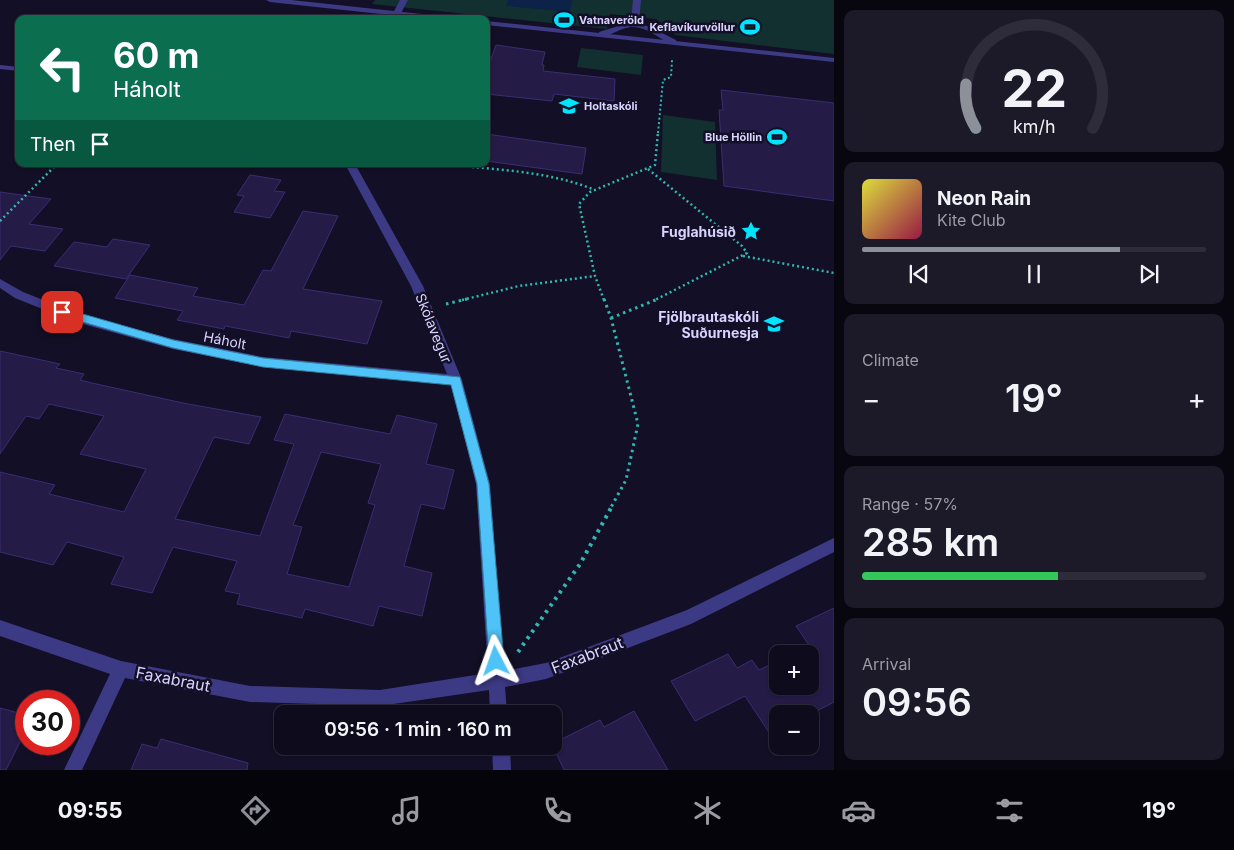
<!DOCTYPE html>
<html lang="en">
<head>
<meta charset="utf-8">
<style>
  :root { --surface:#0e0b1c; --page:#1c1929; --text:#f1f3f6; --muted:#9b9ba3; --line:#2e2b3b; --accent:#8c9099 }
  body { margin:0; font-family:Inter,sans-serif; background:var(--page); color:var(--text); height:100vh; display:flex; flex-direction:column; font-size:19px; white-space:nowrap }
  * { box-sizing:border-box; margin:0 }
  p { font-size:16px; color:var(--muted) }
  .icon { flex:none; width:28px; height:28px; fill:none; stroke:currentColor; stroke-width:2; stroke-linecap:round; stroke-linejoin:round }
  .map { position:relative; flex:1; overflow:hidden }
  .panel { display:flex; flex-direction:column; gap:10px; padding:10px; background:#08060f; width:400px }
  .panel>* { flex:none }
  .hud { position:absolute; left:15px; top:15px; width:475px; height:152px; border-radius:10px; box-shadow:0 1px 4px #0004,0 0 0 1px var(--line); background:#0b6e4f; color:#fff; overflow:hidden }
  .tools { position:absolute; left:769px; top:645px; display:grid; gap:10px }
  .tools a { display:grid; place-items:center; width:50px; height:50px; border-radius:10px; background:var(--surface); box-shadow:0 1px 4px #0004,0 0 0 1px var(--line); font-size:25px }
  .speed { position:absolute; left:15px; top:690px; display:flex; gap:10px; font-size:25px; font-weight:700; text-align:center }
  .speed>* { display:grid; place-content:center; width:65px; height:65px; border-radius:50%; background:var(--surface); box-shadow:0 1px 4px #0004,0 0 0 1px var(--line); line-height:1 }
  .speed .limit { border:8px solid #d22; background:#fff; color:#111 }
  .pin { position:absolute; display:grid; place-items:center; width:42px; height:42px; color:#fff; margin:-21px; border-radius:10px; box-shadow:0 2px 8px #0006 }
  .me { position:absolute; width:55px; margin:-28px; rotate:356deg; stroke-linejoin:round; filter:drop-shadow(0 0 4px #0008) }
  .turn { display:flex; align-items:center; gap:18px; height:105px; padding:0 15px; font-size:22px }
  .turn .icon { width:65px; height:65px; stroke-width:2.5 }
  .turn b { display:block; font-size:35px; line-height:42px }
  .then { display:flex; align-items:center; height:48px; padding:0 15px; background:#0003; gap:10px; font-size:19px }
  .big { font-size:38px; font-weight:600; line-height:1.1 }
  .panel .tile { flex:1; display:flex; flex-direction:column; justify-content:center; gap:8px; min-width:0; padding:0 18px; border-radius:10px; background:var(--page) }
  .panel .dial { align-items:center; gap:0 }
  .dial svg { height:130px; overflow:visible; fill:none; stroke:var(--line); stroke-width:7; stroke-linecap:round; text-anchor:middle }
  .dial text { fill:var(--text); stroke:none }
  .song { display:flex; align-items:center; gap:15px }
  .cover { width:60px; height:60px; border-radius:8px; background:linear-gradient(135deg,hsl(60 70% 55%),hsl(340 70% 35%)) }
  .played { height:5px; border-radius:2px; background:linear-gradient(90deg,var(--accent) 75%,var(--line) 75%) }
  .keys { display:flex; justify-content:space-around; direction:ltr }
  .heat { display:flex; justify-content:space-between; align-items:center; font-size:28px; direction:ltr }
  .charge { height:8px; border-radius:4px; background:linear-gradient(90deg,#34c759 57%,var(--line) 0) }
  .trip { position:absolute; left:274px; top:705px; width:288px; height:50px; border-radius:10px; background:var(--surface); box-shadow:0 1px 4px #0004,0 0 0 1px var(--line); font-weight:600; line-height:50px; text-align:center }
  .tabs { display:flex; height:80px; justify-content:space-around; align-items:center; background:#06040b; color:var(--muted) }
  .tabs .icon { width:35px; height:35px }
  .tabs .active { color:var(--accent) }
  .tabs b { font-size:22px; color:var(--text) }
  main { display:flex; flex:1; min-height:0 }
  .map>svg:first-child { display:block }
</style>
</head>
<body>
<main>
<div class="map">
<svg width="834" height="770" viewBox="0 0 834 770">
  <rect width="100%" height="100%" fill="#130f26"/>
  <path fill="#12302f" d="M375,0H834V54L675,35L656,19L610,14L607,29L372,4Z
    M581,48L643,55L641,75L577,67Z
    M663,115L715,122L717,180L661,172Z"/>
  <path fill="#0c2248" d="M508,0H572L570,12L506,6Z"/>
  <path fill="#241b47" stroke="#3b2d73" fill-rule="evenodd" d="M496,45L545,52L542,65H544L543,71L615,79L614,101L554,94L552,101L486,94V73Z
    M721,90L834,103V201L724,186L719,110H723Z
    M486,134L586,148L582,174L486,161Z
    M250,175L281,180L274,191L285,192L270,218L234,212L244,196L237,195Z
    M0,192L51,199L29,224L63,229L45,251L11,246L0,260Z
    M303,211L338,216L303,289L382,301L367,344L291,331L289,338L225,326L224,329L177,320L183,311L115,298L130,275L198,288L193,296L244,305L263,270L271,271Z
    M113,239L150,245L126,279L54,266L74,242L107,247Z
    M0,351L60,364L56,368L84,374L80,380L92,383L183,403L261,417L249,444L214,437L175,519L260,536L294,444L274,440L285,414L390,434L397,415L437,424L426,464L454,470L444,509L421,504L404,566L432,573L422,616L379,606L373,626L305,609L302,618L237,604L240,594L225,591L237,561L173,547L152,593L111,584L124,557L67,542L53,565L0,552V472L55,485L49,494L124,512L146,469L80,454L104,416L49,404L39,419L26,416L0,454ZM321,452L381,464L368,503L375,505L349,587L287,574L302,527L293,525Z
    M834,608V702L811,714H778V746L745,696L695,721L671,681L728,654L737,668L752,660L759,670L778,661V686H810V654H792L809,645L796,626Z
    M0,708L26,715V730L6,770H0Z
    M634,711L668,770H564L552,744L600,720L604,727Z
    M161,739L248,763L247,770H131L142,744L157,748Z"/>
  <g fill="none" stroke-linecap="round" stroke-linejoin="round">
    <path stroke="#2fb8b0" stroke-width="2" stroke-dasharray="2 2.5" stroke-linecap="butt" d="M658,133L663,80L671,77L672,60"/>
    <path stroke="#2fb8b0" stroke-width="2.5" stroke-dasharray="2 3" stroke-linecap="butt" d="M442,164C494,170 546,170 595,190
      M648,169L742,246L747,253L655,300
      M0,221L57,164
      M743,256L834,273
      M462,300L519,286L595,276
      M604,300L595,276L579,204L590,192L655,165L658,132"/>
    <path stroke="#2fb8b0" stroke-width="3" stroke-dasharray="2.5 4" stroke-linecap="butt" d="M604,299L611,318L638,424L626,480L610,509
      M446,304L467,299
      M611,318L658,299"/>
    <path stroke="#2fb8b0" stroke-width="4" stroke-dasharray="3 5" stroke-linecap="butt" d="M518,652L580,564L611,508"/>
    <path fill="#3d3a85" fill-rule="evenodd" d="M400,0H408L400,15H394L393,13Z
      M633,0H641L639,23L652,28L676,40V44H670C657,37 642,23 626,28C617,30 609,37 599,36V32L631,22Z"/>
    <path fill="#3d3a85" fill-rule="evenodd" d="M266,0H291L450,17L454,19H427L270,2Z
      M486,21L834,58V62L486,25Z
      M0,65L19,67V71L0,69Z
      M345,164H355L423,286L462,380L490,484L504,671L546,663L687,610L834,538V552L691,624L546,679L505,687L507,714H490L489,690L380,706L250,702L125,678L82,770H64L110,674L0,636V620L121,661L250,686L380,690L488,673L476,484L451,384L263,367L173,349L72,321L15,298L0,288V279L23,292L79,314L173,339L263,357L447,374L411,286Z
      M492,746H510L511,770H493Z"/>
  </g>
  <path fill="#4fc3f7" stroke="#337fa1" d="M62,308L173,340L263,358L460,377L489,484L504,661L502,666L496,668L491,666L489,661L477,484L451,385L263,367L173,348L58,315L57,312L58,309Z"/>
  <defs>
    <symbol id="stadium-bare" viewBox="-9 -9 18 18"><path d="M0-5a6.5 5 0 1 0 0 10a6.5 5 0 1 0 0-10ZM-3.5-1.8h7v3.6h-7Z" fill="#00e5ff" stroke="#130f26" stroke-width="2.5" paint-order="stroke"/></symbol>
    <symbol id="school-bare" viewBox="-9 -9 18 18"><path d="M0-5L7-2L0 1L-7-2ZM-4 1L0 2.5L4 1V4Q0 6-4 4Z" fill="#00e5ff" stroke="#130f26" stroke-width="2.5" paint-order="stroke"/></symbol>
    <symbol id="sight-bare" viewBox="-9 -9 18 18"><path d="M0-6L1.8-2.2L6-1.7L2.9 1.2L3.7 5.4L0 3.3L-3.7 5.4L-2.9 1.2L-6-1.7L-1.8-2.2Z" fill="#00e5ff" stroke="#130f26" stroke-width="2.5" paint-order="stroke"/></symbol>
    <symbol id="university-bare" viewBox="-9 -9 18 18"><path d="M0-5L7-2L0 1L-7-2ZM-4 1L0 2.5L4 1V4Q0 6-4 4Z" fill="#00e5ff" stroke="#130f26" stroke-width="2.5" paint-order="stroke"/></symbol>
  </defs>
  <g fill-rule="evenodd">
    <use href="#stadium-bare" x="550" y="6" width="28" height="28"/>
    <use href="#stadium-bare" x="736" y="13" width="28" height="28"/>
    <use href="#school-bare" x="555" y="92" width="28" height="28"/>
    <use href="#stadium-bare" x="763" y="123" width="28" height="28"/>
    <use href="#sight-bare" x="737" y="217" width="28" height="28"/>
    <use href="#university-bare" x="760" y="310" width="28" height="28"/>
  </g>
  <g text-anchor="middle" dominant-baseline="central" stroke-width="5" stroke-linejoin="round" paint-order="stroke">
    <g font-size="11" font-weight="bold" fill="#d9d4ff" stroke="#130f26" text-anchor="start">
      <text x="579" y="20">Vatnaveröld</text>
      <text x="735" y="27" text-anchor="end">Keflavíkurvöllur</text>
      <text x="584" y="106">Holtaskóli</text>
      <text x="762" y="137" text-anchor="end">Blue Höllin</text>
    </g>
    <g font-size="14" font-weight="bold" fill="#d9d4ff" stroke="#130f26" text-anchor="end">
      <text x="736" y="231">Fuglahúsið</text>
      <text x="759" y="316">Fjölbrautaskóli<tspan x="759" dy="16">Suðurnesja</tspan></text>
    </g>
    <g font-size="14" fill="#d9d4ff" stroke="#130f26">
      <text transform="translate(434 328) rotate(68)">Skólavegur</text>
      <text transform="translate(225 340) rotate(11)">Háholt</text>
    </g>
    <g font-size="16" fill="#d9d4ff" stroke="#130f26">
      <text transform="translate(587 655) rotate(-21)">Faxabraut</text>
      <text transform="translate(173 679) rotate(11)">Faxabraut</text>
    </g>
  </g>
</svg>
<div class="tools">
<a>+</a>
<a>−</a>
</div>
<div class="speed"><div class="limit">30</div></div>
<div class="pin" style="left:62px;top:312px;background:#d93025"><svg class="icon" aria-label="arrive" viewBox="0 0 24 24"><path d="M6 21V4h12l-3 4 3 4H6"/></svg></div>
<svg class="me" style="left:496px;top:661px" viewBox="-20 -20 40 40"><path d="M0-17L14 15 0 8-14 15z" fill="#4fc3f7" stroke="#fff" stroke-width="4"/></svg>
<div class="trip">09:56 · 1 min · 160 m</div>
<div class="hud">
<div class="turn"><svg class="icon" aria-label="left" viewBox="0 0 24 24"><path d="M17 20v-9H6M10 6l-5 5 5 5"/></svg><div><b>60 m</b>Háholt</div></div>
<div class="then">Then<svg class="icon" aria-label="arrive" viewBox="0 0 24 24"><path d="M6 21V4h12l-3 4 3 4H6"/></svg></div>
</div>
</div>
<section class="panel">
<div class="tile dial"><svg viewBox="0 0 100 80">
<path d="M14 69A42 42 0 1 1 86 69"/>
<path d="M14 69A42 42 0 0 1 8 42" stroke="#8c9099"/>
<text x="50" y="56" font-size="32" font-weight="700">22</text>
<text x="50" y="72" font-size="11">km/h</text>
</svg></div>
<div class="tile">
<div class="song"><i class="cover"></i><div><b>Neon Rain</b><p>Kite Club</p></div></div>
<div class="played"></div>
<div class="keys"><svg class="icon" aria-label="previous" viewBox="0 0 24 24"><path d="M18 5L8 12l10 7zM5 5v14"/></svg><svg class="icon" aria-label="pause" viewBox="0 0 24 24"><path d="M8 5v14M16 5v14"/></svg><svg class="icon" aria-label="next" viewBox="0 0 24 24"><path d="M6 5l10 7-10 7zM19 5v14"/></svg></div>
</div>
<div class="tile"><p>Climate</p>
<div class="heat"><a>−</a><b class="big">19°</b><a>+</a></div>
</div>
<div class="tile"><p>Range · 57%</p><b class="big">285 km</b><div class="charge"></div></div>
<div class="tile"><p>Arrival</p><b class="big">09:56</b></div>
</section>
</main>
<nav class="tabs">
<b>09:55</b>
<svg class="icon active" aria-label="directions" viewBox="0 0 24 24"><path d="M12 3l9 9-9 9-9-9zM9 14v-3h6M13 9l2 2-2 2"/></svg>
<svg class="icon" aria-label="music" viewBox="0 0 24 24"><path d="M9 18V5l10-2v13"/><circle cx="6" cy="18" r="3"/><circle cx="16" cy="16" r="3"/></svg>
<svg class="icon" aria-label="phone" viewBox="0 0 24 24"><path d="M5 4h4l2 5-3 2q2 4 5 5l2-3 5 2v4C11 20 4 13 5 4z"/></svg>
<svg class="icon" aria-label="climate" viewBox="0 0 24 24"><path d="M12 3v18M4 7l16 10M4 17L20 7"/></svg>
<svg class="icon" aria-label="car" viewBox="0 0 24 24"><path d="M5 17H2v-5l4-1 3-4h7l3 4 3 1v5h-3M9 17h6M6 11h13"/><circle cx="7" cy="17" r="2"/><circle cx="17" cy="17" r="2"/></svg>
<svg class="icon" aria-label="filters" viewBox="0 0 24 24"><path d="M4 7h16M4 17h16"/><circle cx="9" cy="7" r="2"/><circle cx="15" cy="17" r="2"/></svg>
<b>19°</b>
</nav>
</body>
</html>
